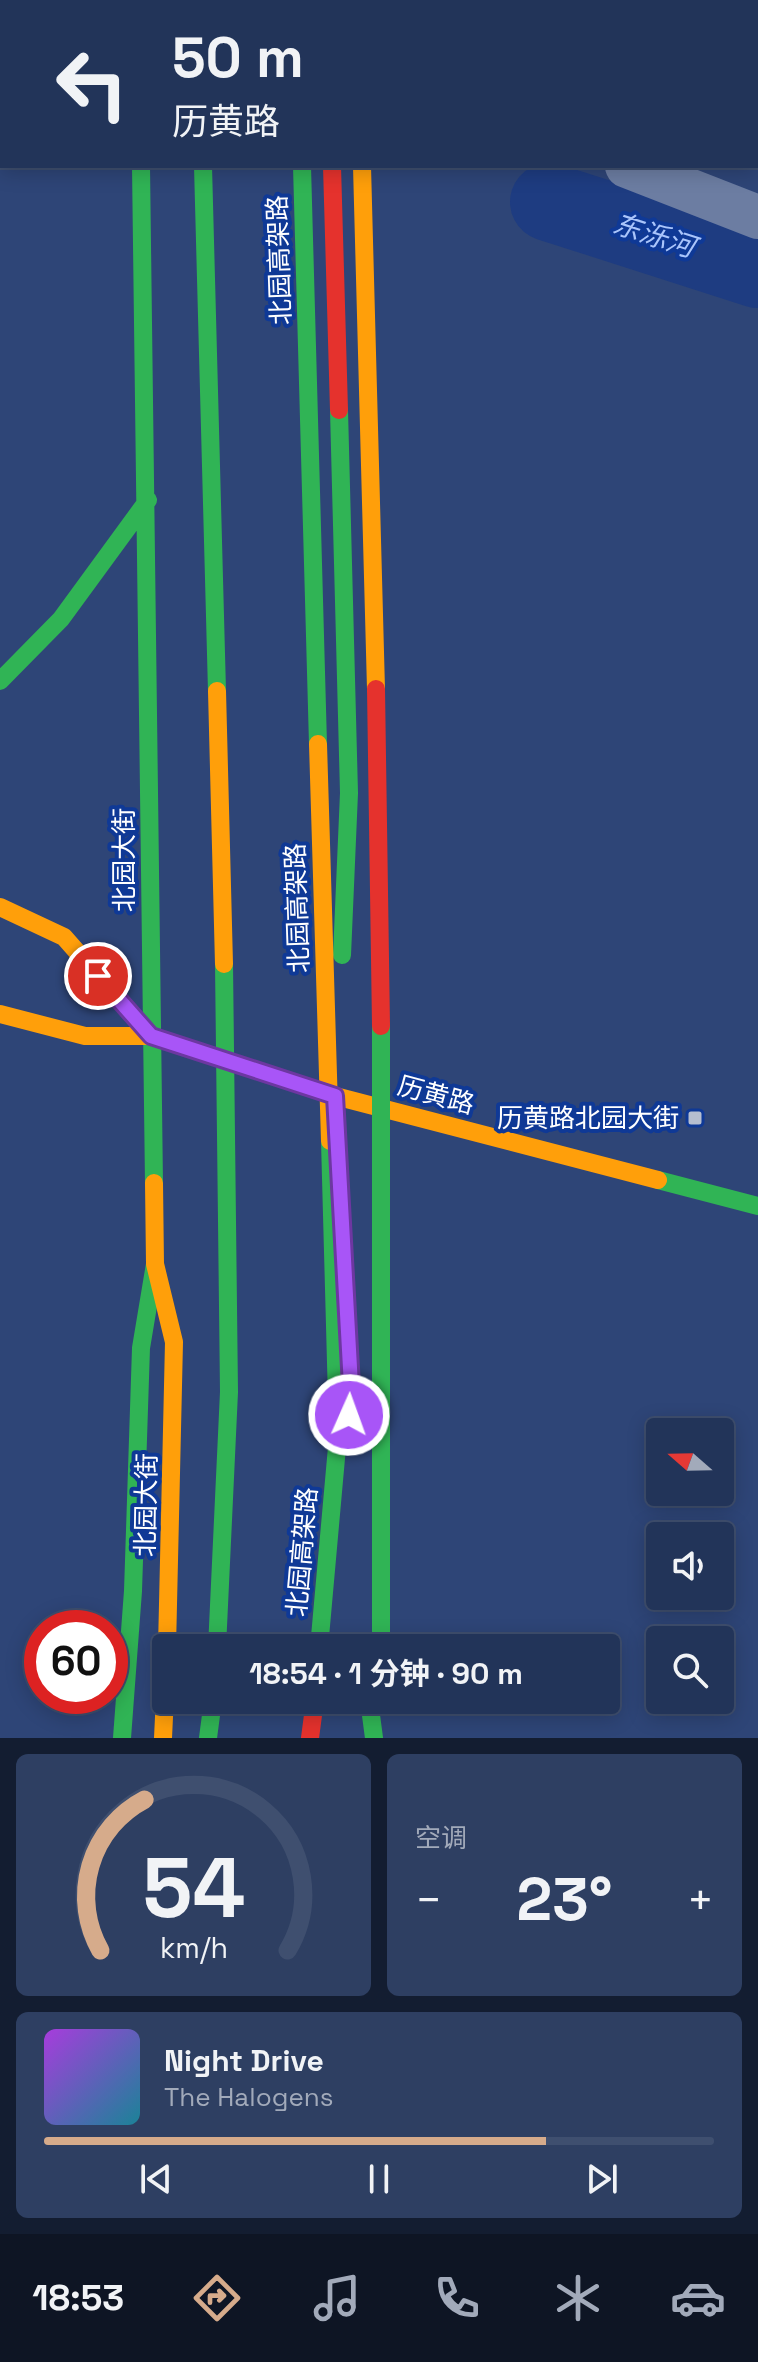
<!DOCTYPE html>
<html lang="zh">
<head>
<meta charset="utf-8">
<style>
  :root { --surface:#223459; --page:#2e3f62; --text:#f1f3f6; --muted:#a2aaba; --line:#3f4f6f; --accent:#d6ab8b }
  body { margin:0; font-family:"Space Grotesk","Noto Sans SC",sans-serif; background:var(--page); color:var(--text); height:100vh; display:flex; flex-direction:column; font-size:30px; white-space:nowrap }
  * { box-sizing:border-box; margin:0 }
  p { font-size:26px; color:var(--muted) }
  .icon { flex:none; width:44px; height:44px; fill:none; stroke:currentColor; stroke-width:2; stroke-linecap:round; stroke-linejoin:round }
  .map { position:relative; height:1738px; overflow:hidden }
  .panel { display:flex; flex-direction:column; gap:16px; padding:16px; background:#131d31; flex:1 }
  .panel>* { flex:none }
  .hud { position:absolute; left:0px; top:0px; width:758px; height:168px; box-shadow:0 4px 20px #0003,0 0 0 2px var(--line); background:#223459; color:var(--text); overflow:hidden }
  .needle { width:52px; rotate:290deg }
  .tools { position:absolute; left:646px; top:1418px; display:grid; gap:16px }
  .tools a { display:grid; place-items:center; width:88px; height:88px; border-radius:8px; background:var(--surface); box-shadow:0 4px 20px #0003,0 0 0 2px var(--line); font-size:40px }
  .speed { position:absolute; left:24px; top:1610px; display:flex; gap:16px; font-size:40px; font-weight:700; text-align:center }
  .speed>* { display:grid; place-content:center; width:104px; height:104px; border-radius:50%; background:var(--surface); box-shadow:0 4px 20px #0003,0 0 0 2px var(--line); line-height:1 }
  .speed .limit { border:12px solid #d22; background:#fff; color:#111 }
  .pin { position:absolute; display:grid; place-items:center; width:68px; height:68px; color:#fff; margin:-34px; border:4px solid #fff; border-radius:50%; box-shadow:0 2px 8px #0007 }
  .me { position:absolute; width:88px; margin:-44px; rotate:2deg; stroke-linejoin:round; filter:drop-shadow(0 0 6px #0008) }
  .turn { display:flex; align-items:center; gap:28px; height:168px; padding:0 40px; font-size:36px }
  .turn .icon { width:104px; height:104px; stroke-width:2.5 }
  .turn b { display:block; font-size:56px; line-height:68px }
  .big { font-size:60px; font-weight:700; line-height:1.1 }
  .panel .widget { flex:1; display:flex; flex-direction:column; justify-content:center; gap:12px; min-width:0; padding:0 28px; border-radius:12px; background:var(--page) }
  .panel .dial { align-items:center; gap:0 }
  .dial svg { height:208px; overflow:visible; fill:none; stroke:var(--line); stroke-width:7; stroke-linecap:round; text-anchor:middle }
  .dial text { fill:var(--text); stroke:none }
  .song { display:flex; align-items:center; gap:24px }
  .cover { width:96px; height:96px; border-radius:12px; background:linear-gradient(135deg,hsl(280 70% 55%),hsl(190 70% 35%)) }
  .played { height:8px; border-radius:4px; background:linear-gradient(90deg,var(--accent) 75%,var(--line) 75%) }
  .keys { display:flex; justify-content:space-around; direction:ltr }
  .heat { display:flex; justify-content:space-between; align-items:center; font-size:44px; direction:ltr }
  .panel .tiles { flex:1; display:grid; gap:16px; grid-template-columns:1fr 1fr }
  .widget:last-child { grid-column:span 2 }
  .trip { position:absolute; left:152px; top:1634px; width:468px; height:80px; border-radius:8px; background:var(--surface); box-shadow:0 4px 20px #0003,0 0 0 2px var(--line); font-weight:700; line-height:80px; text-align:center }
  .menu { display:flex; height:128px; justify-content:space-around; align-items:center; background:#0e1524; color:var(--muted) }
  .menu .icon { width:56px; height:56px }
  .menu .on { color:var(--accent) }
  .menu b { font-size:36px; color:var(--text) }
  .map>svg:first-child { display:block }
</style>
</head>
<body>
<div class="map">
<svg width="758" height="1738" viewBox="0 0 758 1738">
  <rect width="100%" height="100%" fill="#2e4577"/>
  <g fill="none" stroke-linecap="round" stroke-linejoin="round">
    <path stroke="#1e3c81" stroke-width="78" d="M549,202L758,269"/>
    <path stroke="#6c7da2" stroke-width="44" d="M627,166L758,217"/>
    <path stroke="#30b455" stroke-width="18" d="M137,0V2
      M198,0V2
      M297,0V2
      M141,166L154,1183
      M339,410L349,793L342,955
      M0,681L61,619L148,500
      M658,1180L758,1206
      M369,1700L374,1738
      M122,1738L133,1591L141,1348L155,1264
      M208,1738L213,1700"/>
    <path stroke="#ff9f0a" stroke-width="18" d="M357,0V2
      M0,907L64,937L151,1036
      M0,1014L85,1036H151
      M151,1036L335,1096L658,1180
      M154,1183L155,1264L174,1342L167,1648
      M163,1738L166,1675"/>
    <path stroke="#e5322d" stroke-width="18" d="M327,0V2
      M332,166L339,410
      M310,1738L315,1700"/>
    <path stroke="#30b455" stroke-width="18" d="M203,166L217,691
      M302,166L318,744
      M381,1026V1648
      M217,1648L229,1392L224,964
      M319,1648L338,1436L330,1141"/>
    <path stroke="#ff9f0a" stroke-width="18" d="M362,166L376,689
      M217,691L224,964
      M318,744L330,1141"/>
    <path stroke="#e5322d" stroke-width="18" d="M376,689L381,1026"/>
  </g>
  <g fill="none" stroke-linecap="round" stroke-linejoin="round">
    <defs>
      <path id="route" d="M98,976L151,1036L335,1096L351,1386L349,1415"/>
    </defs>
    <use href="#route" stroke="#6d37a1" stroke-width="20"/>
    <use href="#route" stroke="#a855f7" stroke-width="14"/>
  </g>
  <rect fill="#b6becf" stroke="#0f3996" stroke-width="3" x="687" y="1110" width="16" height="16" rx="4"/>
  <g text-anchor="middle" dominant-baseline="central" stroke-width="8" stroke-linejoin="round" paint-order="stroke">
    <g font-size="26" fill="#fff" stroke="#0f3996">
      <text transform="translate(279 260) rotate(-92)">北园高架路</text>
      <text transform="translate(124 860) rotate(-90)">北园大街</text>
      <text transform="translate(297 908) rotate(-92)">北园高架路</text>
      <text transform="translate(436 1095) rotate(15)">历黄路</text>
      <text transform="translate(146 1505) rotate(-89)">北园大街</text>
      <text transform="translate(302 1552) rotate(-85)">北园高架路</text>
    </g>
    <g font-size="26" fill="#fff" stroke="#0f3996" text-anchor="end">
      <text x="679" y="1118">历黄路北园大街</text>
    </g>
    <g font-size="28" font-style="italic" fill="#aac5fb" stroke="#0f3996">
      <text transform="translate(654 235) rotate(18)">东泺河</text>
    </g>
  </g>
</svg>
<div class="tools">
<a><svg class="needle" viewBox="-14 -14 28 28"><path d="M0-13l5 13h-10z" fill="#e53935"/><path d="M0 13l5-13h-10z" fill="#a2aaba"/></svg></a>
<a><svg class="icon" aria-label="sound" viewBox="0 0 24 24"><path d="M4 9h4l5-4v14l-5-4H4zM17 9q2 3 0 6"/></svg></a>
<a><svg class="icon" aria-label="search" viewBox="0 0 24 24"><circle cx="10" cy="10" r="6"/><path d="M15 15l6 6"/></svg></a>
</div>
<div class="speed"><div class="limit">60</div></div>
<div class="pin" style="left:98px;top:976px;background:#d93025"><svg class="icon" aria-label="arrive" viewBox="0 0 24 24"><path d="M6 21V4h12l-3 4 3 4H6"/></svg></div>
<svg class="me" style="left:349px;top:1415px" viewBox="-20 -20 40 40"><circle r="17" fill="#a855f7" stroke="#fff" stroke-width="3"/><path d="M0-11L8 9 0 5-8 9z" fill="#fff"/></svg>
<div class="trip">18:54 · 1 分钟 · 90 m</div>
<div class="hud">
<div class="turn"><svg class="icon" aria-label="left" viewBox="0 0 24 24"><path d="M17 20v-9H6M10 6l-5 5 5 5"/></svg><div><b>50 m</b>历黄路</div></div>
</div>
</div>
<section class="panel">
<div class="tiles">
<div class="widget dial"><svg viewBox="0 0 100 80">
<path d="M14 69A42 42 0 1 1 86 69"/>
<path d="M14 69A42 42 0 0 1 31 11" stroke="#d6ab8b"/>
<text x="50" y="56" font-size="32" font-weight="700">54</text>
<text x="50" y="72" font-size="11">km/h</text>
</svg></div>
<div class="widget"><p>空调</p>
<div class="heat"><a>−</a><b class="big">23°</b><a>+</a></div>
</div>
<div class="widget">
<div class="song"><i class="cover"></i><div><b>Night Drive</b><p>The Halogens</p></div></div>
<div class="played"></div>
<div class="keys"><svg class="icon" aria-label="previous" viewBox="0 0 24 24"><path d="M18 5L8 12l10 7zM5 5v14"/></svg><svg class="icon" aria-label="pause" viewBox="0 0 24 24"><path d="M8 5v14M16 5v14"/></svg><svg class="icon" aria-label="next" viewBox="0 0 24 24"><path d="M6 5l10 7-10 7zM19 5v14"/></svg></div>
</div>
</div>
</section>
<nav class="menu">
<b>18:53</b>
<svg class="icon on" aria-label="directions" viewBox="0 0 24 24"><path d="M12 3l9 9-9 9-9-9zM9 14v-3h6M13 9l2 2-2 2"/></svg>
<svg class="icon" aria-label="music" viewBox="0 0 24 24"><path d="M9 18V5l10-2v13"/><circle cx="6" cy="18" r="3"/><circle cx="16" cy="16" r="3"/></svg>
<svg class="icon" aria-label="phone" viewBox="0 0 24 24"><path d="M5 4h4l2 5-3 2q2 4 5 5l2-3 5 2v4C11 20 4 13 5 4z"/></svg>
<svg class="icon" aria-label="climate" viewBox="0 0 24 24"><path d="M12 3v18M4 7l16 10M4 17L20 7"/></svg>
<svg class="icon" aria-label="car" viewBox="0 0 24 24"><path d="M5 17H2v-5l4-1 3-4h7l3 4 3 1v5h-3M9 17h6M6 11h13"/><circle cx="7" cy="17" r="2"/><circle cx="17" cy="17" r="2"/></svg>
</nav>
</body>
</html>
